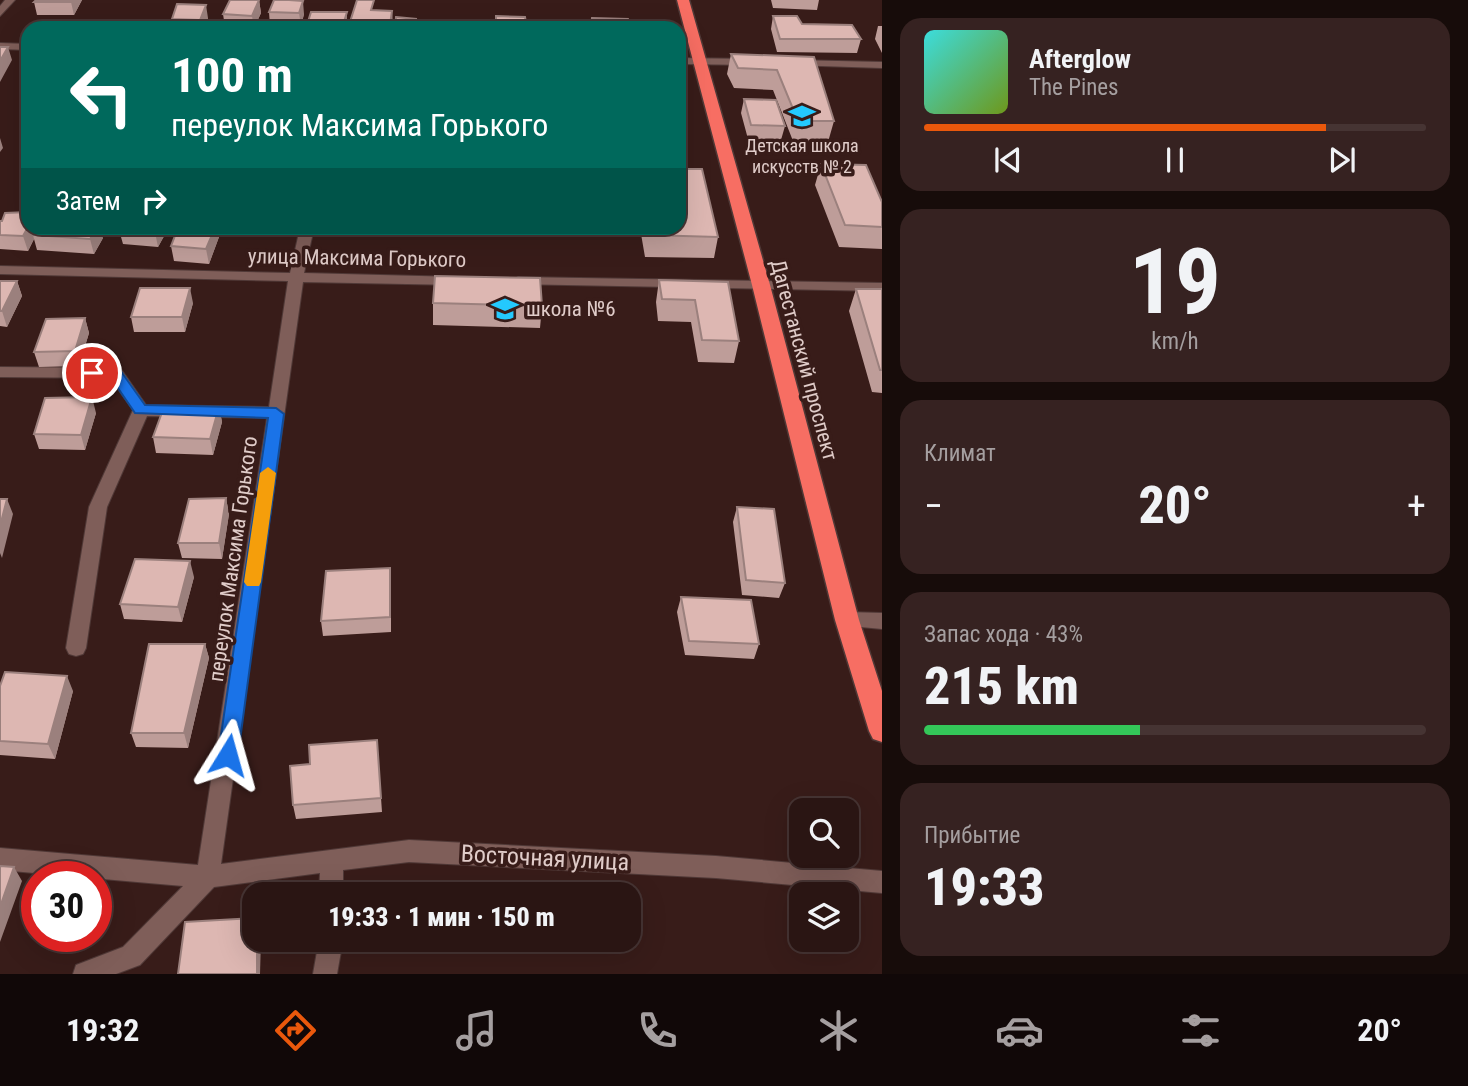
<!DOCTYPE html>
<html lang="ru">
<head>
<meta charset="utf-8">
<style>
  :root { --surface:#2a1513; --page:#362221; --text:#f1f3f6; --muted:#a59fa0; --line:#463433; --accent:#ea580c }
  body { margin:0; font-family:"Roboto Condensed",sans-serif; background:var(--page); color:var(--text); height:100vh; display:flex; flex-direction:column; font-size:26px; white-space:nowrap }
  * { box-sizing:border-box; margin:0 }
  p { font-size:23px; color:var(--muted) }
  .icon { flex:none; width:38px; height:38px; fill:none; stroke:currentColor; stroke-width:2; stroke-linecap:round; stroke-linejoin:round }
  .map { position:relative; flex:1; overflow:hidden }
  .details { display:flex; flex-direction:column; gap:18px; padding:18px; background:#170c0a; width:586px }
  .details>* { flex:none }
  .top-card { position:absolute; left:21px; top:21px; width:665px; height:214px; border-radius:21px; box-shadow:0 7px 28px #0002,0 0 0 2px var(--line); background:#00695c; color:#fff; overflow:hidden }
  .tools { position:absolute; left:789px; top:798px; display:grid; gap:14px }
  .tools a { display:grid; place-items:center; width:70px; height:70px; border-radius:14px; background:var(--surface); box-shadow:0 7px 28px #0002,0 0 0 2px var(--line); font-size:35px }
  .speed { position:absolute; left:21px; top:861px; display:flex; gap:14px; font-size:35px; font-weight:700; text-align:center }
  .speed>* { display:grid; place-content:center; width:91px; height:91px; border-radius:50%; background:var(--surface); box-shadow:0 7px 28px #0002,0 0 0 2px var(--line); line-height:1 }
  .speed .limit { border:10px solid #d22; background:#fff; color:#111 }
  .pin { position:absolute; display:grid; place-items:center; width:60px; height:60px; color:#fff; margin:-30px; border:4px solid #fff; border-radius:50%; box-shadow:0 2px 7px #0007 }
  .me { position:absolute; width:77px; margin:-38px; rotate:8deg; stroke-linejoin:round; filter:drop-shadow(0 0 5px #0008) }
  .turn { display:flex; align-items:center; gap:24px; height:147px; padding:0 35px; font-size:32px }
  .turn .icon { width:91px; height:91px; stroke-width:2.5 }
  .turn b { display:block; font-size:49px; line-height:60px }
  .then { display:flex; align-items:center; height:66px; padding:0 35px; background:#0003; gap:14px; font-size:26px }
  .big { font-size:52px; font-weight:800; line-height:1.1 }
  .details .tile { flex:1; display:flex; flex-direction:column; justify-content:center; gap:10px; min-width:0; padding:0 24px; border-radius:21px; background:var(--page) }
  .details .dial { align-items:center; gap:0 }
  .dial b { font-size:91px; line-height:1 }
  .song { display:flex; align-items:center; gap:21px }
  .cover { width:84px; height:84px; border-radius:10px; background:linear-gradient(135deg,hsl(180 70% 55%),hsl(80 70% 35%)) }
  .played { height:7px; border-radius:4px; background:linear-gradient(90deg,var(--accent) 80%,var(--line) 80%) }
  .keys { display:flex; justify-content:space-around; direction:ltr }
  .heat { display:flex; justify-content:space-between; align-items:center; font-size:38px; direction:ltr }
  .charge { height:10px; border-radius:5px; background:linear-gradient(90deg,#34c759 43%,var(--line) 0) }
  .trip { position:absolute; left:242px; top:882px; width:399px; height:70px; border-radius:21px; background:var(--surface); box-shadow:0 7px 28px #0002,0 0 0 2px var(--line); font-weight:800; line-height:70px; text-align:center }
  .tabs { display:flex; height:112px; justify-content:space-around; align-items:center; background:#110808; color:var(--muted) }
  .tabs .icon { width:49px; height:49px }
  .tabs .current { color:var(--accent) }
  .tabs b { font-size:32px; color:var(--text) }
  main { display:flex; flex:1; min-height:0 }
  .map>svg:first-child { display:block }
</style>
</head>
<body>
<main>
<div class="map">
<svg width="882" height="974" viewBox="0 0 882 974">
  <rect width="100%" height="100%" fill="#381c19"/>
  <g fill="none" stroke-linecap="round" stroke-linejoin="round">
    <defs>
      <path id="minor" d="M5,0H15L0,16V6Z
        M0,43L28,44V50L0,49Z
        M679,58L752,59L758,62L752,65L679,64Z
        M794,60L882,62V68L790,65V61Z
        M300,228H314L304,273L458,277L465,281L458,285L303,282L221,864L409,840L716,856L882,871V893L716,878L409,862L343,870V894H319L320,873L214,887L140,965L116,974H73L76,965L123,947L183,886L0,870V848L198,865L267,418L147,416L107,507L86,648L83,654L76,656L69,654L66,648L89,507L133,410L110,378L0,377V367L115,368L121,369L146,405L269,407L288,281L0,274V266L290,273Z
        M518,277L882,283V291L513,284L511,281Z
        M847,612L882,613V629L840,625L837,620L840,615Z
        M319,940H343L337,974H313Z"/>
      <path id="highway" d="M677,0H689L770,285L859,620L882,691V742L873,739L869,731L835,620L752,285Z"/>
    </defs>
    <use href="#minor" stroke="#503937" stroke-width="2"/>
    <use href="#highway" stroke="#503937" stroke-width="3"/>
    <use href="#minor" fill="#7f5e59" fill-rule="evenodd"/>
    <use href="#highway" fill="#f76e63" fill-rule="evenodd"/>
  </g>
  <path fill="#be9d99" d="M36,0H82L74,15H37L34,2Z
    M259,0L261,13L254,28L225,27L223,14Z
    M274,0L304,14L301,26H270L269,12Z
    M771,0H819L817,10L773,8Z
    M374,10L393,24L392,28H349V25Z
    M347,12V28H307V25Z
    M773,16L802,24L861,39L857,53L777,52L771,29Z
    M208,18L204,28H174L172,19Z
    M878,26H882V53L875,39Z
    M731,54L814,57L834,121L828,142L793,141L773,90L734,88L727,74Z
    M744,99L785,126L781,140L748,139L741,113Z
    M821,164L882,202V249L839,247L815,185Z
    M0,221L28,228L103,238L94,254L37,250L34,239L28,251L0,249Z
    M120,228H167L168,229L158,247L123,244L119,230Z
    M178,228H217L219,237L209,264L174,261L171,246Z
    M640,228H679L718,237L714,258L645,257Z
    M659,280L728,282L739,341L734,363L698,362L691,322L658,321L656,302Z
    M0,281H17L22,296L7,327L0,326Z
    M856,289H882V393L872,392L849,311Z
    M193,303L185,332H134L131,317Z
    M433,303L542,306L540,328L433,325Z
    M85,318L89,333L79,366L39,367L34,352Z
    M219,407L222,422L213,455L156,453L153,437Z
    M96,413L85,450L39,449L34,434Z
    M226,498L229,514L222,559L182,558L178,543Z
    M737,507L785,583L779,598L742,595L733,522Z
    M194,577L182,622L124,619L120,604Z
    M391,583V632L323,636L321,621Z
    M681,597L759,644L754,659L685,655L677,612Z
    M205,644L209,658L188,748L136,747L131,733Z
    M0,686L73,691L55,759L0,755Z
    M377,740L382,812L296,819L293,805L310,764Z"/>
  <path fill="#9b807d" d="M72,0H82L74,15L71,2Z
    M259,0L261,13L254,28L252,16Z
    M303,1L304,14L301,26L299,13Z
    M206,5L208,18L204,28H202L200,20Z
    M392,11L393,24L392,28H390Z
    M347,12V28H344Z
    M8,47L12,60L0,82V61Z
    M0,138L3,148L0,152Z
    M28,227L40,228L33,235L34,239L28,251L23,236Z
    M97,228H101L103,238L94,254L90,239Z
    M158,228H167L168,229L158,247L155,232Z
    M215,228H217L219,237L209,264L206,249Z
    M17,281L22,296L7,327L2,311Z
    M190,288L193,303L185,332L182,317Z
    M85,318L89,333L79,366L75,351Z
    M92,397L96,413L85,450L81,435Z
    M219,407L222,422L213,455L210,439Z
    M226,498L229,514L222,559L219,543Z
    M7,499L13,514L2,558L0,553V526Z
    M190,561L194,577L182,622L178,607Z
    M205,644L209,658L188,748L184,733Z
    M67,676L73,691L55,759L48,744Z
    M14,867L22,881L0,942V907Z
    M257,940H261L260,974H257Z"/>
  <path fill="#ddb7b2" stroke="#9b807d" stroke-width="2" d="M36,0H72L71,2H34Z
    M230,0H259L252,16L223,14Z
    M274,0H289L303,1L299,13L269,12Z
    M357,0H374L371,10L392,11L390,25H349Z
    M177,4L206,5L200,20L172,19Z
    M311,12H347L343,25H307Z
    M496,16L525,17L527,28H496Z
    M773,16H797L802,24L852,25L861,39H780Z
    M396,17L416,19L415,28H395Z
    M592,18L628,19L632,28H591Z
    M468,23H489L490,28H468Z
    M555,24L586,25V28H555Z
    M0,47H8L0,61Z
    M731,54L814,57L834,121H798L777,70L738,68Z
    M744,99L776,100L785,126L751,125Z
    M821,164L866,165L882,202V227L845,225Z
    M679,169H702L718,237L648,235L647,228H679Z
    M28,212V227L23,236L0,235V221H2L5,213Z
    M38,228H97L90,239L33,235Z
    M120,228H158L155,232L119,230Z
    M178,228H215L206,249L171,246Z
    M435,276L540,278L542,306L433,303Z
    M659,280L728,282L739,341L702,340L695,300L662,299Z
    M0,281H17L2,311H0Z
    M140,288H190L182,317H131Z
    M856,289H882V370H880Z
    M85,318L75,351L34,352L46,319Z
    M92,397L81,435L34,434L45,398Z
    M164,407H219L210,439L153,437Z
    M226,498L219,543H178L189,499Z
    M0,499H7L0,526Z
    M737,507L774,509L785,583L746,580Z
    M135,559L190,561L178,607L120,604Z
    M390,568V617L321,621L326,571Z
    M681,597L751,600L759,644L689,641Z
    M149,644H205L184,733H131Z
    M5,672L67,676L48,744L0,741V686Z
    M377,740L381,798L293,805L290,766L310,764L309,745Z
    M0,866L14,867L0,907Z
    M254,918V940H257V974H178L185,922Z"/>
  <path fill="#1a73e8" stroke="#114b97" stroke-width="2" d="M92,368L120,370L145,405L276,408L284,414L238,755L235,761L228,764L221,761L218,755L268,418L135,413L111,378L87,376L85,373Z"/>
  <path fill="#f59e0b" d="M268,467L276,473L261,582L259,586H247L244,582L260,473Z"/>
  <defs>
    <symbol id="school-bare" viewBox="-9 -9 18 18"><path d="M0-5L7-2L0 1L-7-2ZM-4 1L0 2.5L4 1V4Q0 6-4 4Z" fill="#24c9fe" stroke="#381c19" stroke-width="2.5" paint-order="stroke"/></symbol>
  </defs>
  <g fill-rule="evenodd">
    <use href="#school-bare" x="783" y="97" width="38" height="38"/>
    <use href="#school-bare" x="486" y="290" width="38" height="38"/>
  </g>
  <g text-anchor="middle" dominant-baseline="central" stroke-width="7" stroke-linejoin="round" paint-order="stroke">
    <g font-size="18" fill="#e0ccc9" stroke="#381c19">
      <text x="802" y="145">Детская школа<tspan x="802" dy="21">искусств № 2</tspan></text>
    </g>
    <g font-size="21" fill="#e0ccc9" stroke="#381c19">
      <text transform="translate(357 258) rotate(1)">улица Максима Горького</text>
      <text transform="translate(804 360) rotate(75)">Дагестанский проспект</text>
      <text transform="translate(233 559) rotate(-82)">переулок Максима Горького</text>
    </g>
    <g font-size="21" fill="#e0ccc9" stroke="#381c19" text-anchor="start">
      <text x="526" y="309">школа №6</text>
    </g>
    <g font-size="24" fill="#e0ccc9" stroke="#381c19">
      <text transform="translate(545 858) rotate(3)">Восточная улица</text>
    </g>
  </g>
</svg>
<div class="tools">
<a><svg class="icon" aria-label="search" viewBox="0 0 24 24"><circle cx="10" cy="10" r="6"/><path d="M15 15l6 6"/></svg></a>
<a><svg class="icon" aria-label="layers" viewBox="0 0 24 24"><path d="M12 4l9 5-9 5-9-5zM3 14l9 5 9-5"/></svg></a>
</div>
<div class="speed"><div class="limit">30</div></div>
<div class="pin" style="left:92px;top:373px;background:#d93025"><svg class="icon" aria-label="arrive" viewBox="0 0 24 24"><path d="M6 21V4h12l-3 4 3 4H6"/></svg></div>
<svg class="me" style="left:228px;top:755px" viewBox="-20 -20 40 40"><path d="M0-17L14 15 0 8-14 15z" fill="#1a73e8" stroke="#fff" stroke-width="4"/></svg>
<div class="trip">19:33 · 1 мин · 150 m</div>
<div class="top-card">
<div class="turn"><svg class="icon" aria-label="left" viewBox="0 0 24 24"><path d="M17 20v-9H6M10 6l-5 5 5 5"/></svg><div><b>100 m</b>переулок Максима Горького</div></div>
<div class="then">Затем<svg class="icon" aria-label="right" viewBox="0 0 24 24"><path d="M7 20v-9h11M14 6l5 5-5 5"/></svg></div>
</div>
</div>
<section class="details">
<div class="tile">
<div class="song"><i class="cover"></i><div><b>Afterglow</b><p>The Pines</p></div></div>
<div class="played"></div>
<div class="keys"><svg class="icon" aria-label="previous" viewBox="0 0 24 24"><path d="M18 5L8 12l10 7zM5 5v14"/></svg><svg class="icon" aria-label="pause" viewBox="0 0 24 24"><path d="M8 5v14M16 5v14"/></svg><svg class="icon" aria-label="next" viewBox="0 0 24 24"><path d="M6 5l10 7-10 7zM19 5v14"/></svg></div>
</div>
<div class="tile dial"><b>19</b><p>km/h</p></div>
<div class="tile"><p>Климат</p>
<div class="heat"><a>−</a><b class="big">20°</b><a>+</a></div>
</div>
<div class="tile"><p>Запас хода · 43%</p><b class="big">215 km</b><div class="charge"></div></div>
<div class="tile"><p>Прибытие</p><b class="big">19:33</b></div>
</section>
</main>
<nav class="tabs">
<b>19:32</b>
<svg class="icon current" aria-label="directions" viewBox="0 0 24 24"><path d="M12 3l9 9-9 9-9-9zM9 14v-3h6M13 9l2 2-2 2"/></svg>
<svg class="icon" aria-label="music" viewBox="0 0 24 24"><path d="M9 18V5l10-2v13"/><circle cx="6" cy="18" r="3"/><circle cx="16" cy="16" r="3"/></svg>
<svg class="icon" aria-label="phone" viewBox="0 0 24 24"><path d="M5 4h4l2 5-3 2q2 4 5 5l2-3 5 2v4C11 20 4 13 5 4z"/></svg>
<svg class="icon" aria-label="climate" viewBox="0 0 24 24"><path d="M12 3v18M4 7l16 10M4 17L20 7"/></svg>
<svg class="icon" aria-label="car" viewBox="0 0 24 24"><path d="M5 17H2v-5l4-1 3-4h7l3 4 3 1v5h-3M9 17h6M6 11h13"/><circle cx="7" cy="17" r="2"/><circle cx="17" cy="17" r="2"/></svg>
<svg class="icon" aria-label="filters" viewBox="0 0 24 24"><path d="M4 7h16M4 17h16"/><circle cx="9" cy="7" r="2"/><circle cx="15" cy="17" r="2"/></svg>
<b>20°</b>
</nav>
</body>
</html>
